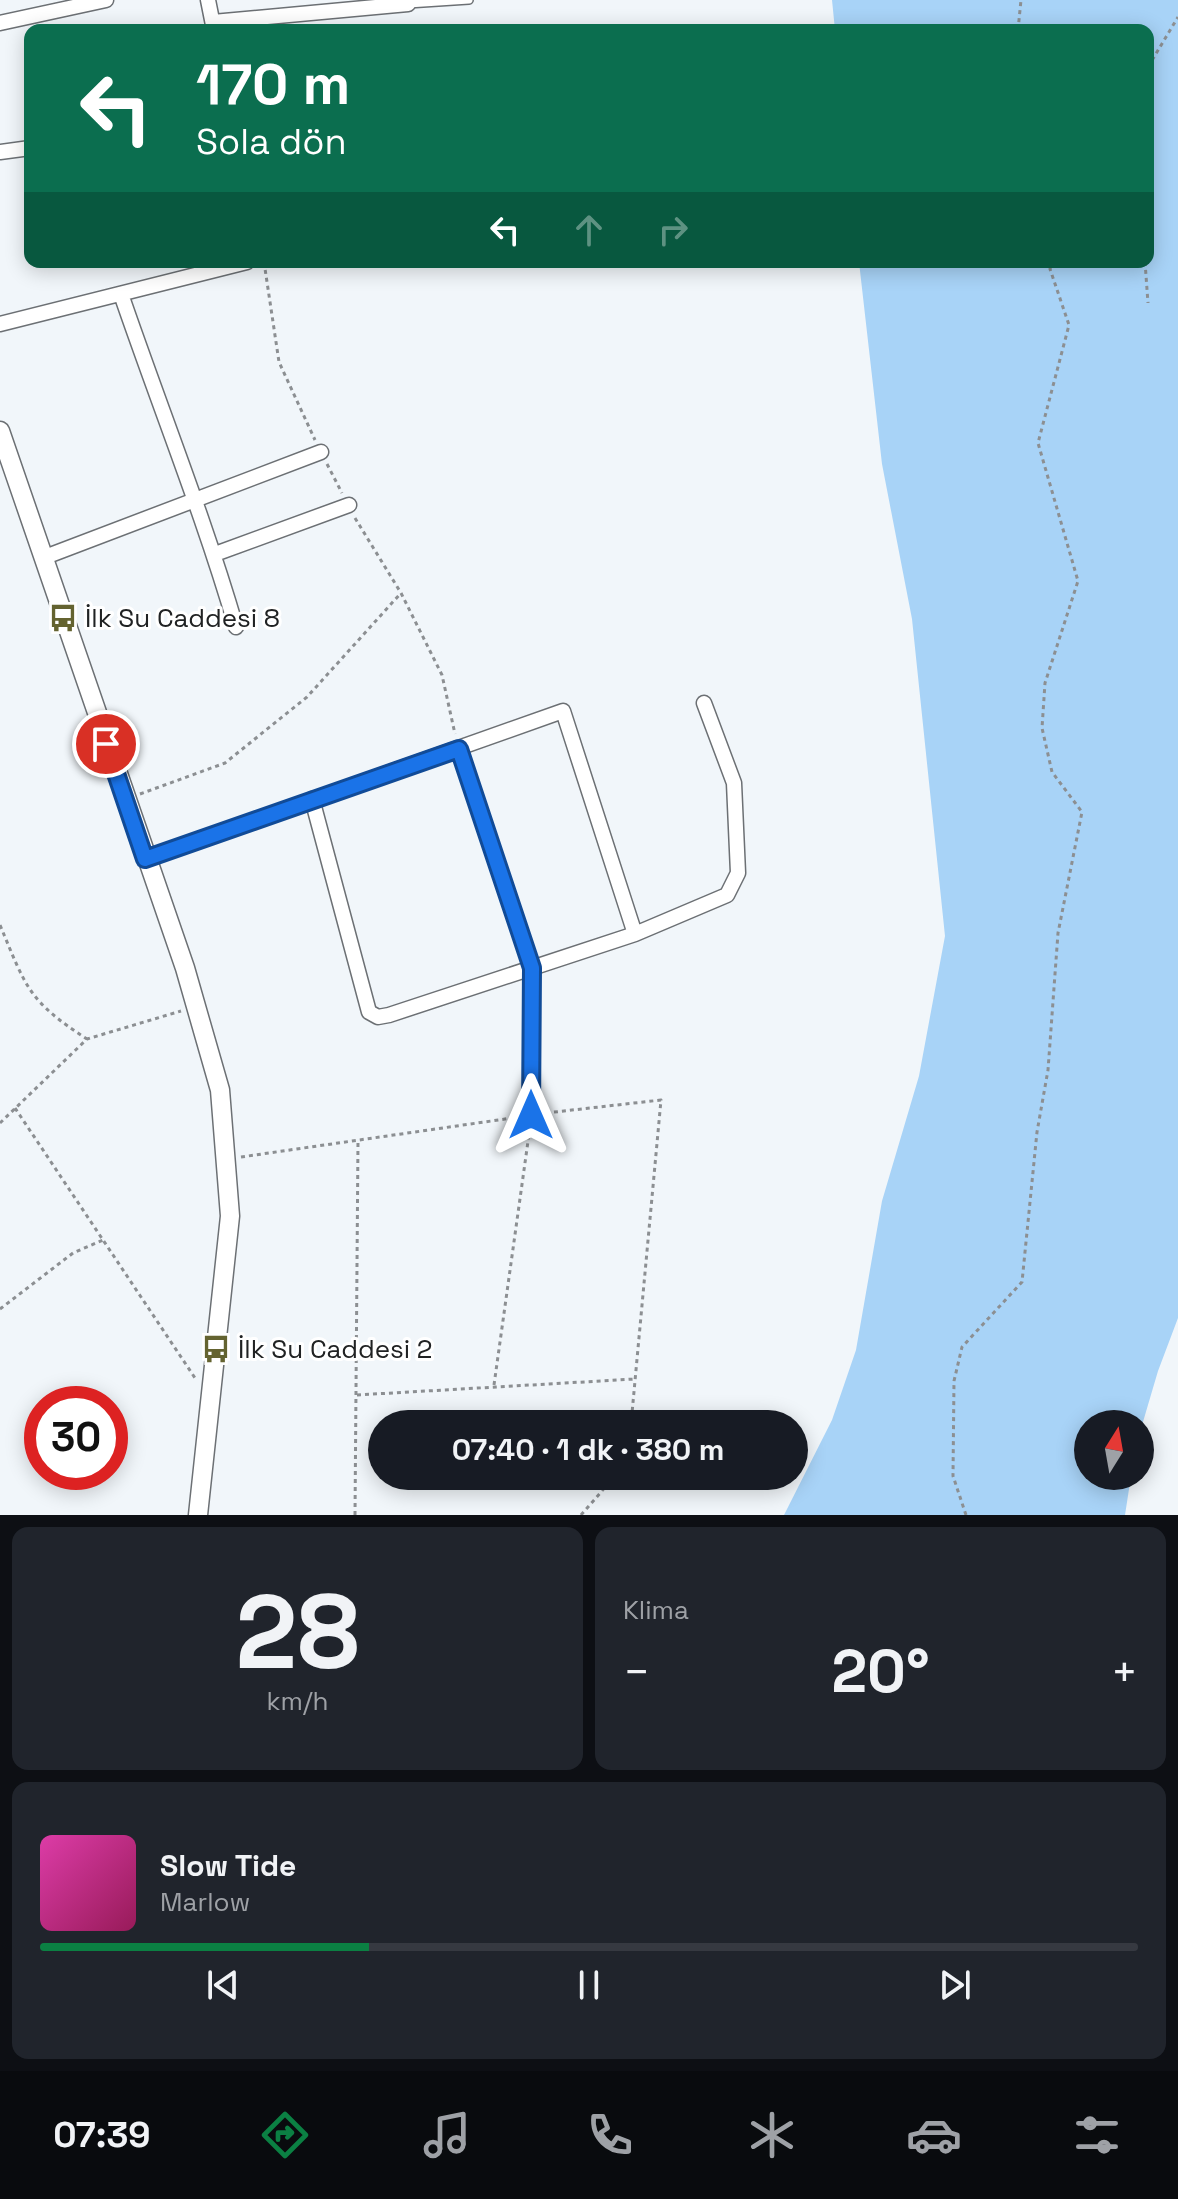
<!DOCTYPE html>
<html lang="tr">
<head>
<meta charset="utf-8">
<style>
  :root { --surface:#171b24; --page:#20242c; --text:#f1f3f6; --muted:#9ea1a6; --line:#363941; --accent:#0b8043 }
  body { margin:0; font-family:"Space Grotesk",sans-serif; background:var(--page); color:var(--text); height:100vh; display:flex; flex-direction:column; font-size:30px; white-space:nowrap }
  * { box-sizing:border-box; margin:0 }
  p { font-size:26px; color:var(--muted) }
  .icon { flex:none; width:44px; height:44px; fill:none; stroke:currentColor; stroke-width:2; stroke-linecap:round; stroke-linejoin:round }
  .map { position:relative; height:1515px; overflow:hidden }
  .details { display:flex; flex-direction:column; gap:12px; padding:12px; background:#0d0f14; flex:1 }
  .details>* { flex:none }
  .guide { position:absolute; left:24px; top:24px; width:1130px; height:244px; border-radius:16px; box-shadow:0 4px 20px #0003; background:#0b6e4f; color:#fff; overflow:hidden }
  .needle { width:52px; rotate:11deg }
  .fabs { position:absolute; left:1074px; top:1410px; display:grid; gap:16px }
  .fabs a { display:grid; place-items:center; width:80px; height:80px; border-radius:50%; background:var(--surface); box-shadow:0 4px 20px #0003; font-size:40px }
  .speed { position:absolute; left:24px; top:1386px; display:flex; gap:16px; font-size:40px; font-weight:700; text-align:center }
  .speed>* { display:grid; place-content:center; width:104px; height:104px; border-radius:50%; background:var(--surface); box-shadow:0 4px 20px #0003; line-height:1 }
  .speed .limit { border:12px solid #d22; background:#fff; color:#111 }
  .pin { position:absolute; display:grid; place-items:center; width:68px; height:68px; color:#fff; margin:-34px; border:4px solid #fff; border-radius:50%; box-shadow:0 2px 8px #0007 }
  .me { position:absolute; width:88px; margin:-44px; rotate:0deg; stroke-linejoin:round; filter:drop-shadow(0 0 6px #0008) }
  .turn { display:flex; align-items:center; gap:28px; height:168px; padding:0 40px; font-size:36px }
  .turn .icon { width:104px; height:104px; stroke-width:2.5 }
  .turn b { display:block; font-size:56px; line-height:68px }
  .lanes { display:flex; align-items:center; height:76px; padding:0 40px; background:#0003; justify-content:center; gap:40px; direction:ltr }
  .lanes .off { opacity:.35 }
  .big { font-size:60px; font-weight:600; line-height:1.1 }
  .details .tile { flex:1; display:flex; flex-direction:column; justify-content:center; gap:12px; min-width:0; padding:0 28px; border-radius:16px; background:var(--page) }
  .details .dial { align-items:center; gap:0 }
  .dial b { font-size:104px; line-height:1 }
  .song { display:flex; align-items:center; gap:24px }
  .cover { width:96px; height:96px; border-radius:12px; background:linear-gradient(135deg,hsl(320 70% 55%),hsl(330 70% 35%)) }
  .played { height:8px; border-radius:4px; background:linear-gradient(90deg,var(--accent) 30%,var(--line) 30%) }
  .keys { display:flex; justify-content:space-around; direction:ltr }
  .heat { display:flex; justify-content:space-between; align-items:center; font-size:44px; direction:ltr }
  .details .tiles { flex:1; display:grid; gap:12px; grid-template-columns:1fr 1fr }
  .tile:last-child { grid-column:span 2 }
  .trip { position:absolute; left:368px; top:1410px; width:440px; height:80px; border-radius:40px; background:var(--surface); box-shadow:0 4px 20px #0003; font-weight:600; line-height:80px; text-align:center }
  .menu { display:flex; height:128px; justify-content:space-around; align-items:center; background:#090b0e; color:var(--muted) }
  .menu .icon { width:56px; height:56px }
  .menu .current { color:var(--accent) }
  .menu b { font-size:36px; color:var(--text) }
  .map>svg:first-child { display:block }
</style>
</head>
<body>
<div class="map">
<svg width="1178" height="1515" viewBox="0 0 1178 1515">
  <rect width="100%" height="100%" fill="#f1f6fa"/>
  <path fill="#a8d3f7" d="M832,0H1178V1318L1158,1371L1140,1432V1424H1088V1476H1131L1125,1515H784L832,1420L856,1350L882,1201L919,1076L945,936L912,619L882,464L859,262H1148V30H835Z"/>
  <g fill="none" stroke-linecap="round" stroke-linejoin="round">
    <defs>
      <path id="service" d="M408,4L469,0"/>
      <path id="minor" d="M208,0L214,30
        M213,22L408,4V0
        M0,23L106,0
        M0,152L30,148
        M121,294C159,405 203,514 236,627
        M0,324L247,262
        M215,554L349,505
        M45,557L321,452
        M459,749L532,968L531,1115
        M312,799L369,1012L378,1017L389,1015L635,934L727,895L738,873L734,783L704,703
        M145,859L563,711L635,934"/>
      <path id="tertiary" d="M0,431L185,968L220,1090L230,1216L198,1515"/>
    </defs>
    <use href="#service" stroke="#6c7074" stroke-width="10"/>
    <use href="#minor" stroke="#6c7074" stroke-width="17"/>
    <use href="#tertiary" stroke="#6c7074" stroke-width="21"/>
    <path stroke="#8c8f92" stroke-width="3" stroke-dasharray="4 4" stroke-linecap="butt" d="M1018,30L1021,0
      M1148,67L1178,17
      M264,262L279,362L315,440
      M1145,262L1148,303
      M327,464L342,493
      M355,518L401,593L442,675L455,734
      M140,794L225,763L307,697L401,593
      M0,925C26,987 28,1001 87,1039
      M15,1108L195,1378
      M546,1113L661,1100L631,1424
      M0,1123L87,1039L181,1011
      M241,1157L519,1117
      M0,1309L73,1253L103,1240
      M494,1385L530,1127
      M357,1395L635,1379
      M355,1515L358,1140
      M581,1515L615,1476
      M966,1515L953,1476L954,1381L962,1347L1022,1282L1037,1132L1048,1070L1058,933L1082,812L1052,772L1042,728L1045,683L1078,581L1038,443L1069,325L1050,269L1052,262"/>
    <use href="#service" stroke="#fff" stroke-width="7"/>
    <use href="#minor" stroke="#fff" stroke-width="14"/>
    <use href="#tertiary" stroke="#fff" stroke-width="18"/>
  </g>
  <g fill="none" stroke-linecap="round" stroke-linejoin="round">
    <defs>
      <path id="route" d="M106,744L145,859L459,749L532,968L531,1115"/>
    </defs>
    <use href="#route" stroke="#114b97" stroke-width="20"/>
    <use href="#route" stroke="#1a73e8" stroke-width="14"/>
  </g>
  <defs>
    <symbol id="bus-bare" viewBox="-9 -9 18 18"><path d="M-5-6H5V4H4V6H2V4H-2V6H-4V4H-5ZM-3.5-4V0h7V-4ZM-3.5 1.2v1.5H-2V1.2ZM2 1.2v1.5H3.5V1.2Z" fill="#646330" stroke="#fff" stroke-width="2.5" paint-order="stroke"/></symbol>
  </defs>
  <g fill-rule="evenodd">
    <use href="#bus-bare" x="43" y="598" width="40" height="40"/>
    <use href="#bus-bare" x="196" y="1329" width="40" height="40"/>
  </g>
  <g text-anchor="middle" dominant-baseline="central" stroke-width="6" stroke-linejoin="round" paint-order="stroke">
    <g font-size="26" fill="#202223" stroke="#fff" text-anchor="start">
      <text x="85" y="618">İlk Su Caddesi 8</text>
      <text x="238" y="1349">İlk Su Caddesi 2</text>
    </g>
  </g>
</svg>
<div class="fabs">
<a><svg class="needle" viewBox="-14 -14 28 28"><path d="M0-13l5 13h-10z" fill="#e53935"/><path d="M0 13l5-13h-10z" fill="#9ea1a6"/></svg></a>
</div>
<div class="speed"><div class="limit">30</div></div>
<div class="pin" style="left:106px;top:744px;background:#d93025"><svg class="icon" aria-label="arrive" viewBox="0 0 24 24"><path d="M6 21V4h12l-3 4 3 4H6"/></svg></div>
<svg class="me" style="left:531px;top:1115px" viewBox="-20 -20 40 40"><path d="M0-17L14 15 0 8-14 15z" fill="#1a73e8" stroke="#fff" stroke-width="4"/></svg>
<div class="trip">07:40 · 1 dk · 380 m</div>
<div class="guide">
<div class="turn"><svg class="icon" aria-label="left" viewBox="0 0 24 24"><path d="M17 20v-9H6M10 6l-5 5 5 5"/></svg><div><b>170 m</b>Sola dön</div></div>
<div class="lanes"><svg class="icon" aria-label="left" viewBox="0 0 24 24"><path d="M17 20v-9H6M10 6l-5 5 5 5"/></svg><svg class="icon off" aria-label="ahead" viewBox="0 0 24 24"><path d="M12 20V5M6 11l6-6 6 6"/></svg><svg class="icon off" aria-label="right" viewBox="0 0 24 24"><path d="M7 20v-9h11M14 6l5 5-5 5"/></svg></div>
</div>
</div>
<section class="details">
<div class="tiles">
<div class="tile dial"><b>28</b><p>km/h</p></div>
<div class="tile"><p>Klima</p>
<div class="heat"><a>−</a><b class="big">20°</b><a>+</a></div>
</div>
<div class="tile">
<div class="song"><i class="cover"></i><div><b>Slow Tide</b><p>Marlow</p></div></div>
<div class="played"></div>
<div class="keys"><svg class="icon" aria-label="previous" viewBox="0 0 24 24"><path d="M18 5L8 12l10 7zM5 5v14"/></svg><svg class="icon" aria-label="pause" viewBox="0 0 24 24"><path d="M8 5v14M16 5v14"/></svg><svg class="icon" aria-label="next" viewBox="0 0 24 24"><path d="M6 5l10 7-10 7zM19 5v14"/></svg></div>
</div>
</div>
</section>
<nav class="menu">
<b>07:39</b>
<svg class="icon current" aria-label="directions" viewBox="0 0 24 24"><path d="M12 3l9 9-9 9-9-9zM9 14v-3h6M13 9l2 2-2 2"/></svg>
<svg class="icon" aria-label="music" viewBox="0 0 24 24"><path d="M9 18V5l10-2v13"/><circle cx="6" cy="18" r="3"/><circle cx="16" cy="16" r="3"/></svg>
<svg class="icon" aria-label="phone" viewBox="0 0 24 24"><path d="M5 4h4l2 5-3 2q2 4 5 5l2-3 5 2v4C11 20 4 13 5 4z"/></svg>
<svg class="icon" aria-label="climate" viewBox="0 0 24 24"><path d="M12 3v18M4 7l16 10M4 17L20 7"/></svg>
<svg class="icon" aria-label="car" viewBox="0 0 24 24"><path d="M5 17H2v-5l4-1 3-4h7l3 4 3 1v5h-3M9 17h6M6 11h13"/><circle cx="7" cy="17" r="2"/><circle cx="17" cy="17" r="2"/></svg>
<svg class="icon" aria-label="filters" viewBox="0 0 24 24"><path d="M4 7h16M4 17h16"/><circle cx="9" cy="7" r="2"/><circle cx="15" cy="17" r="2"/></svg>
</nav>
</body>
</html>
